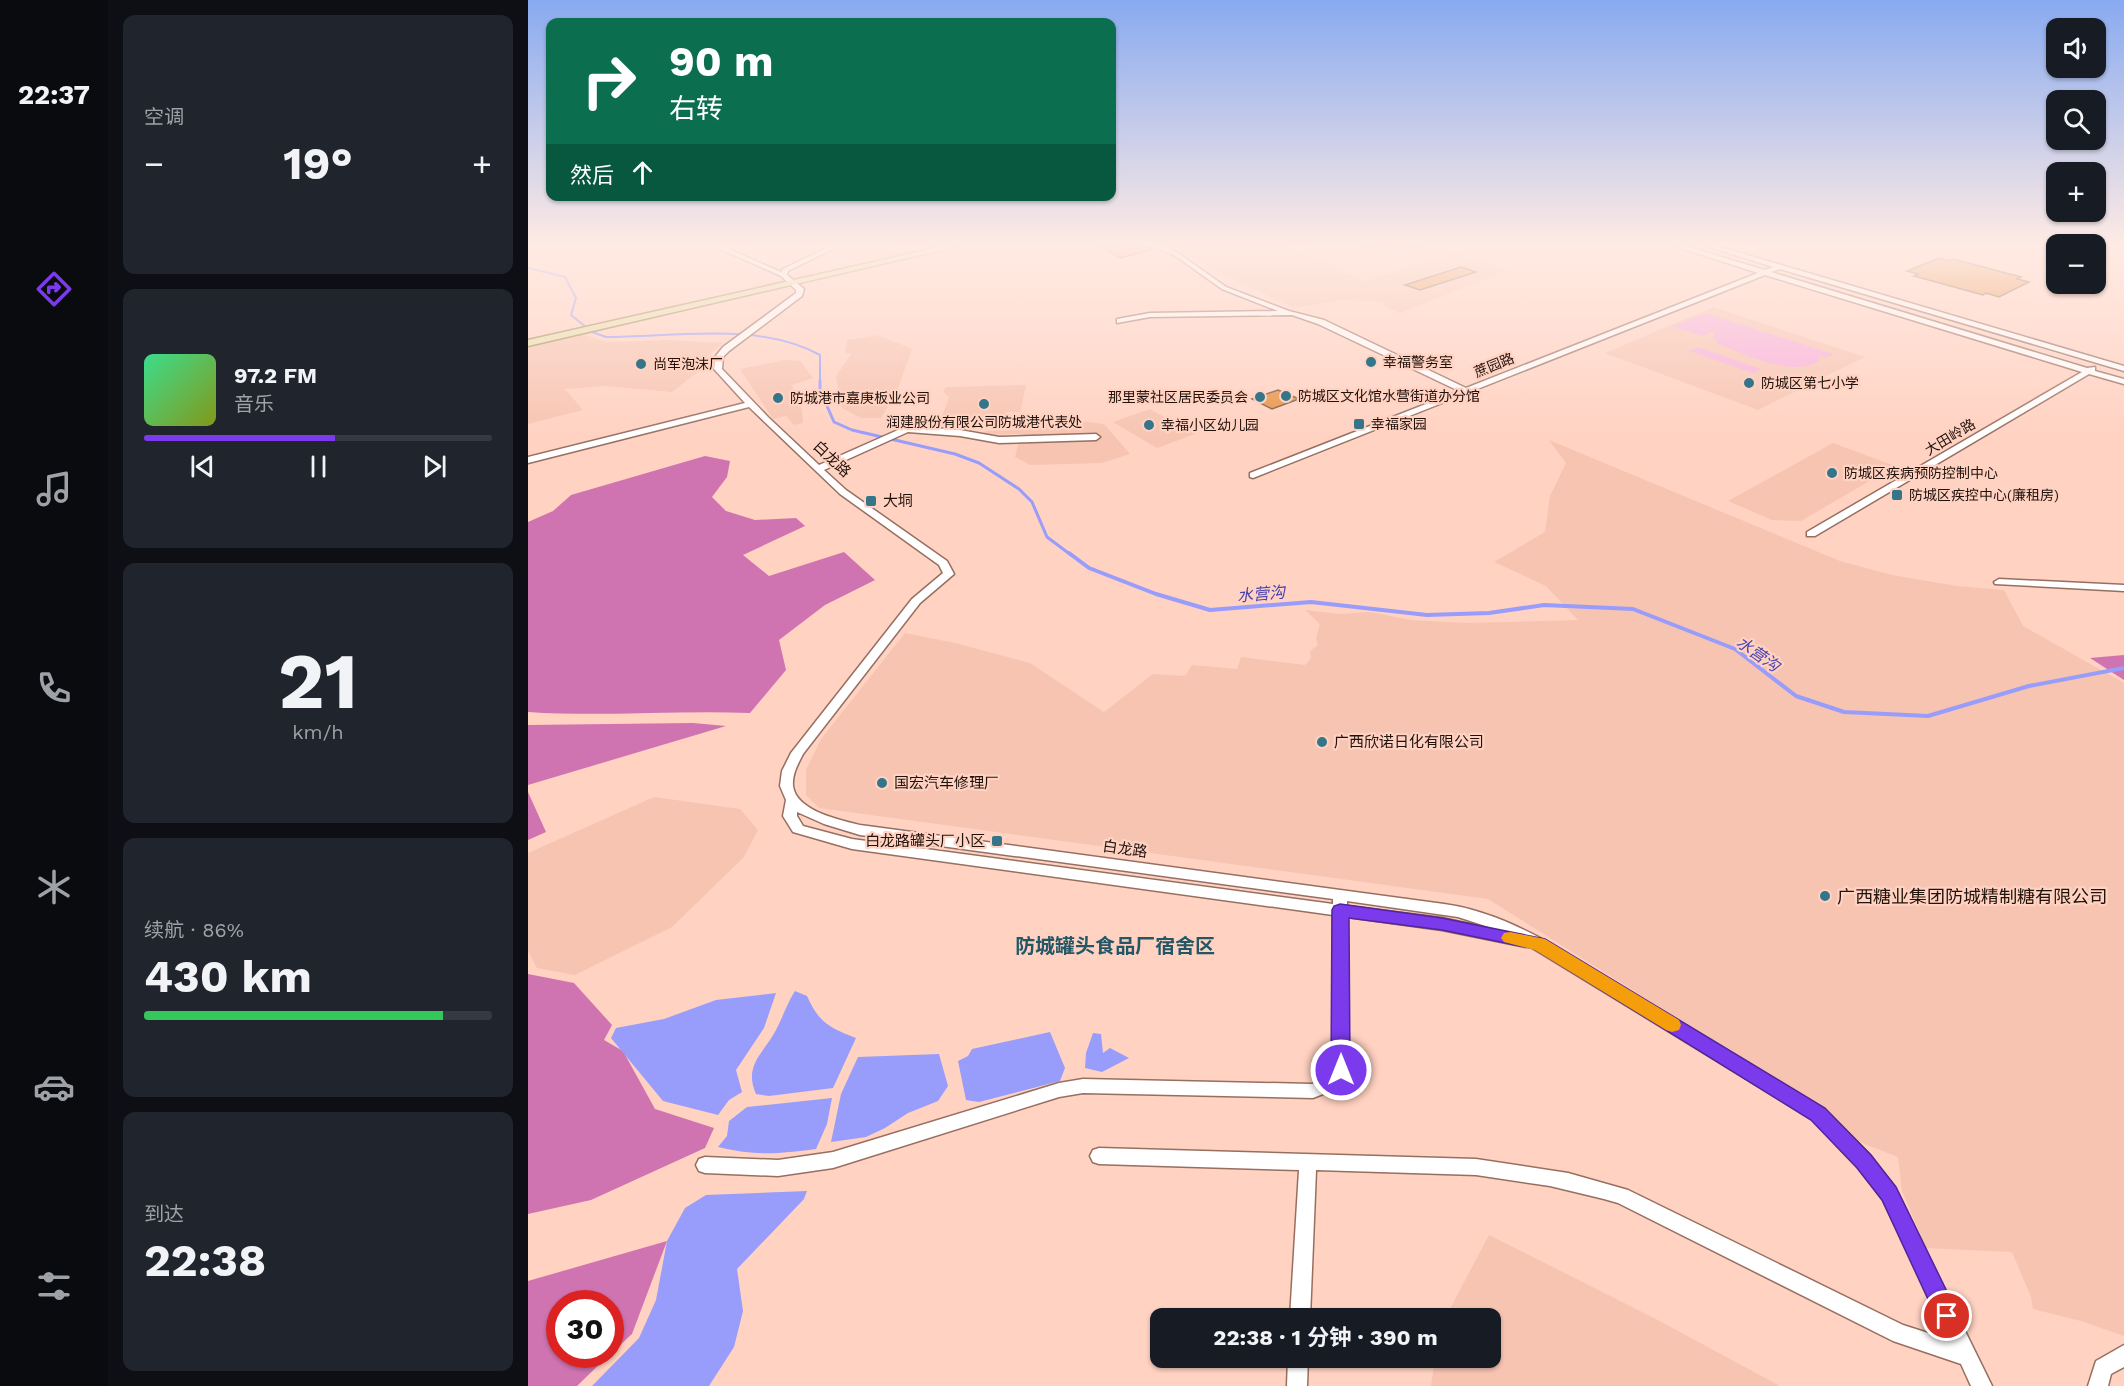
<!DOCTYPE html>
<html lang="zh">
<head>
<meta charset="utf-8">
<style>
  :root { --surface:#171b24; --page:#20242c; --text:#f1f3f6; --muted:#9ea1a6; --line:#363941; --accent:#7c3aed }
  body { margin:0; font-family:"Work Sans","Noto Sans SC",sans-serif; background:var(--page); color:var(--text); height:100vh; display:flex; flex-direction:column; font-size:22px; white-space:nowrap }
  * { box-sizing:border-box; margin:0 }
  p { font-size:20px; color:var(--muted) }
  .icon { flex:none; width:33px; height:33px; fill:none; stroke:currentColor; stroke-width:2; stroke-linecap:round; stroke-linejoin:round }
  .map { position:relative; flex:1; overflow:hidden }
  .sheet { display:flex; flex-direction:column; gap:15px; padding:15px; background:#0d0f14; width:420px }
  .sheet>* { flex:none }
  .hud { position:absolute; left:18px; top:18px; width:570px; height:183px; border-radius:12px; box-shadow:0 2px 4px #0004; background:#0b6e4f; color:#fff; overflow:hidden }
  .controls { position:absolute; left:1518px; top:18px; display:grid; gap:12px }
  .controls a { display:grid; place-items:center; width:60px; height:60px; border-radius:12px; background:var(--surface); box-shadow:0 2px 4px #0004; font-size:30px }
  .speed { position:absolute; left:18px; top:1290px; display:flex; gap:12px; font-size:30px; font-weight:700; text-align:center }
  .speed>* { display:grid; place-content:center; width:78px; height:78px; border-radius:50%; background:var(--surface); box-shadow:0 2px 4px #0004; line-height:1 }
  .speed .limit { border:9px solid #d22; background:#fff; color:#111 }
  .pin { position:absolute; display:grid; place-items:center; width:51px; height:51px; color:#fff; margin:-26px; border:3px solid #fff; border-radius:50%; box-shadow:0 2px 6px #0007 }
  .me { position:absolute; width:66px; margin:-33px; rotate:0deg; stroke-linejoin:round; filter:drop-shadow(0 0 4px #0008) }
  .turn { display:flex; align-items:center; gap:21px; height:126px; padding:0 24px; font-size:27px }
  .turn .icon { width:78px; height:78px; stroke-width:2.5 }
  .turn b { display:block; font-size:42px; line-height:51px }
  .then { display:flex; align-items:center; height:57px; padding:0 24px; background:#0003; gap:12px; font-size:22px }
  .big { font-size:45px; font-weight:700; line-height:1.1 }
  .sheet .card { flex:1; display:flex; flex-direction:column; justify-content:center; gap:9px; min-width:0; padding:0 21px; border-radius:12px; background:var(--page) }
  .sheet .dial { align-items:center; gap:0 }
  .dial b { font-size:78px; line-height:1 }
  .song { display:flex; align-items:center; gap:18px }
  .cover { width:72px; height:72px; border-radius:9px; background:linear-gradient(135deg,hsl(150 70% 55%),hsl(70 70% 35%)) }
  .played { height:6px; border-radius:3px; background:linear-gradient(90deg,var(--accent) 55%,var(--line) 55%) }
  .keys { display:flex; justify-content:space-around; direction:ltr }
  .heat { display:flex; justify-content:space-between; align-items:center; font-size:33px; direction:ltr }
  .charge { height:9px; border-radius:4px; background:linear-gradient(90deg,#34c759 86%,var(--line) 0) }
  .trip { position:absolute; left:622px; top:1308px; width:351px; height:60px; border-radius:12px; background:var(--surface); box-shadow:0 2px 4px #0004; font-weight:700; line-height:60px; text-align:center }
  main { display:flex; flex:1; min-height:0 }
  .tabs { display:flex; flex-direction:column; width:108px; justify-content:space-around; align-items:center; background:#090b0e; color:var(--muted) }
  .tabs .icon { width:42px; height:42px }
  .tabs .on { color:var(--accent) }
  .tabs b { font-size:27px; color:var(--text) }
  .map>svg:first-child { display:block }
</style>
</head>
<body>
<main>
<nav class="tabs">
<b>22:37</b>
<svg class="icon on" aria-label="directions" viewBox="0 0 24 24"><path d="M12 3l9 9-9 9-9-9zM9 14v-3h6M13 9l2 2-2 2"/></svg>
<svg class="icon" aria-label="music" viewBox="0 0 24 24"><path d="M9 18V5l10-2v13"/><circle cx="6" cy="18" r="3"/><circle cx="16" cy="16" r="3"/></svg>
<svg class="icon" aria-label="phone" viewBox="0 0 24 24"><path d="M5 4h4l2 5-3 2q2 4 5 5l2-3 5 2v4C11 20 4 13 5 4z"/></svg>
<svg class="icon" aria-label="climate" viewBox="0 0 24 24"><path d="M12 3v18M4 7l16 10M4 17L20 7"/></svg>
<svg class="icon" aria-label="car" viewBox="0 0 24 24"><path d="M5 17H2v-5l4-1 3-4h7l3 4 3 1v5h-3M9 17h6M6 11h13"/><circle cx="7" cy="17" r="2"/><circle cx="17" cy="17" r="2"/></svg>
<svg class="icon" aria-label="filters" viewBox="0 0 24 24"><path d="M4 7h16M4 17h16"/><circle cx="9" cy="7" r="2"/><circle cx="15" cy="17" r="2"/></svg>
</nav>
<section class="sheet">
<div class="card"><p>空调</p>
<div class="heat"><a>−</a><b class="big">19°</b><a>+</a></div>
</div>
<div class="card">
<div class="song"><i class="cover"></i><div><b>97.2 FM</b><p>音乐</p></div></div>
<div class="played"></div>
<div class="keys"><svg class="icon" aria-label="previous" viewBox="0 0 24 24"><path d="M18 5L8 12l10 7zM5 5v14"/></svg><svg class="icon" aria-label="pause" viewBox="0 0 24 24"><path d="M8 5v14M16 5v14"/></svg><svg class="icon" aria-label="next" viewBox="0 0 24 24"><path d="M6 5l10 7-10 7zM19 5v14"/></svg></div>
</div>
<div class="card dial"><b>21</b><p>km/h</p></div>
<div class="card"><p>续航 · 86%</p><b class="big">430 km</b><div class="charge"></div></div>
<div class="card"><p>到达</p><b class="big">22:38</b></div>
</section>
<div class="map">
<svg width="1596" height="1386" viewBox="0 0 1596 1386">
  <rect width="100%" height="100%" fill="#ffd2c2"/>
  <path fill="#f7c4b1" d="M633,244H756L836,281L929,252L978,271L872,313L855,305L858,302L815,300L765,308Z
    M823,244H909L862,258Z
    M1185,307L1337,357L1230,410L1077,353Z
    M53,334L79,342L141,340L195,343L168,366L175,368L144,392L78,386L37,389L55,410L0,424V346Z
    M350,335L384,349L369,391L353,418H333L314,408L308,376L324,353H317L319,340Z
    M257,360L272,361L285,378L264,385L274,410L275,423L266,425L258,416L245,419L212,369Z
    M498,385L492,412H478L477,417L413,419L421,397L415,391L418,387Z
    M622,409L667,434L629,448L585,422Z
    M515,416L576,424L602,454L574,463L502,465L487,457L493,434L455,435L457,431L494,430L496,425Z
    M1021,440L1312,561L1364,575L1429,586L1476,590L1495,626L1596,683V1336L1553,1321L1505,1309L1503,1297L1484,1252L1398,1248L1374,1191L1370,1157L1319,1137L1276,1101L1146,1016L960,899L291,808L278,795V770L293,739L377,633L427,643L502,663L576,712L625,674L657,676L664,665L709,669L713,657L777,665L783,658L782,651L790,645L788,639L792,624L777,610L811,614L842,612L883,620L938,623L1050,620L1018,586L966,562L1017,532L1022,496L1038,463Z
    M1305,443L1367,466L1273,521L1244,520L1200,501Z
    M126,797L212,809L230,830L216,857L144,927L47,975L9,968L0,951V853Z
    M961,1235L1128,1319L1252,1386H903L907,1358H963V1318H917Z"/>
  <path fill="#f7aedd" d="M1178,313L1305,354L1298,358L1291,355V361C1261,378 1219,354 1190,344L1185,337L1188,330L1174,336L1144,326Z
    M1170,347L1233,369L1225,373L1161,351Z"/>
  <path fill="#cf74b1" d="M177,456L202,461L199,477L184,497L198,511L227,520L268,518L277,526L215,555L241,576L316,552L347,580L297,605L251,640L258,670L222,713C148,710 74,717 0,712V522L25,511L43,495Z
    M1596,655V680L1562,658Z
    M165,723L198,726L0,785V725Z
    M0,792L18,832L0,840Z
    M0,974L46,983L84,1025L76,1040L95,1051L127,1109L186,1128L177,1148L63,1200L0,1214Z
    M139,1241L104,1334L82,1354V1304H32V1354H82L49,1386H0V1281Z"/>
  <path fill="#989cfb" d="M267,991L279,996C291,1023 302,1028 328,1038L305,1088L241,1096L228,1094C215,1065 236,1053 248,1030C255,1017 259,1003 267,991Z
    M248,993L236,1028L208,1070L214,1092L201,1100L190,1115L135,1101L83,1038L88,1028L136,1019L188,1000Z
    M522,1032L537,1068L532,1081L451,1102L438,1100L430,1061L440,1056L444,1049Z
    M565,1033L573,1034L575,1053L582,1048L601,1058L574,1072L557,1068L558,1053Z
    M411,1054L420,1086L410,1101L380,1113L357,1128L338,1137L303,1142L313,1094L330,1057Z
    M304,1098L299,1124L288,1149C248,1154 229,1156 190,1147L199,1136L201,1121L219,1107Z
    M279,1191L276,1199L209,1269L215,1311L206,1347L181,1386H64L111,1338L128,1300L139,1241L157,1208L178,1195Z"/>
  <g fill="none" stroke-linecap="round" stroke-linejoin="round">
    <path stroke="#989cfb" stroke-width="2" d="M0,268L37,277L48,298L43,315L64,332L78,337C147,337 229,321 292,355V382"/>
    <path stroke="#989cfb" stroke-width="3" d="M292,381V390L306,422L324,430L427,454L451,463L491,489L504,502L519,537L543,555"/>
    <path stroke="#989cfb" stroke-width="4" d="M541,553L561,568L628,594L682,610L783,602L899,615L961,613L1016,605L1105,609L1207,649L1268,696L1316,712L1400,716L1501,686L1596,668"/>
  </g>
  <path fill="#e79345" stroke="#785a41" stroke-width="1.5" d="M569,244H618L626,249L592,258Z
    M1411,258L1421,261L1425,259L1493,277L1489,279L1501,282L1471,297L1458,293L1455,295L1386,276L1390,274L1379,271Z
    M933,267L948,272L892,290L877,285Z
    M750,390L771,399L744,409L724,399Z"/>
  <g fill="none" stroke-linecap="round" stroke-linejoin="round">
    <defs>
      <path id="minor" d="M181,244H189L253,272L255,269L307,244H315L260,271L259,275L276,289L274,296L201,351L195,357L194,369L240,417L291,465L379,426L432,430L471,437L568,434L572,437L568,440L471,443L432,436L380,432L296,470L318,490L419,561L426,574L392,603L275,754C270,764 264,774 265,786C268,811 312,820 332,825L916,904C952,909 984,923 1016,940L1296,1109L1342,1155L1367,1188L1464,1386H1443L1433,1364L1365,1341L1090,1203L1076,1199L1022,1186L948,1175L788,1170L782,1318H762L771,1170L571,1164L565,1162L562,1156L565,1150L571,1148L948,1159L1040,1173L1100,1190L1375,1325L1422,1340L1355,1200L1330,1167L1284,1119L1001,946L998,947L914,930L819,917L821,1070L815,1086L785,1098L555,1093L531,1097L305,1168L250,1176L177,1173L171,1171L168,1165L171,1159L177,1157L250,1160L305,1152L531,1083L555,1079L784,1084L802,1076L805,1070V915L324,849L265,832L255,816L258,800L252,786L254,771L263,753L384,599L415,573L411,565L312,494L221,407L0,463V457L217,403L186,369L187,357L195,347L268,293V290L253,276ZM269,812L296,824L332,835L805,899V904L324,839L275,826L269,816ZM819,901L930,917L970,930L914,918L819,906Z
        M376,244H383L390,250L385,251Z
        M620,244H629L650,253L698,287L761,311L796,320L938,388L1230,273L1140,244H1150L1237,270L1245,267L1172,244H1182L1596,366V371L1252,269L1243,272L1559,368L1567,367V371L1596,379V384L1561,374L1287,536H1279V532L1554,372L1237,275L725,478L722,477V473L931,391L790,324L764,315L622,317L589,323V319L622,313L750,311L694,289L646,255Z
        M1471,579L1596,585V591L1467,584L1466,582Z
        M1596,1345V1367L1583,1374L1580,1386H1560L1568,1361Z
        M760,1358H780L779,1386H759Z"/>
      <path id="major" d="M425,244H440L0,346V340Z"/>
    </defs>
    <use href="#minor" stroke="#976f61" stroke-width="3"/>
    <use href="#major" stroke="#988a4f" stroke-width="3"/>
    <use href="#minor" fill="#fff" fill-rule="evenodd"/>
    <use href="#major" fill="#e8e0ab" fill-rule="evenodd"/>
  </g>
  <linearGradient id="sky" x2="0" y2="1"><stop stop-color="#88aaf0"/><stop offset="0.56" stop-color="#ffebe4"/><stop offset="1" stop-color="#ffebe4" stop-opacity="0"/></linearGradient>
  <rect width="1596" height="438" fill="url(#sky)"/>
  <path fill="#7c3aed" stroke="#51269a" stroke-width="1.5" d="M812,904L914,918L1017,939L1297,1108L1343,1155L1368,1187L1427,1308L1430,1316L1427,1323L1419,1327L1411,1323L1354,1200L1329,1168L1283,1120L1007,949L914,930L821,918L822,1070L820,1076L813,1078L806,1076L803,1070L804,910L806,906Z"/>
  <path fill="#f59e0b" d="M982,932L1017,939L1151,1020L1153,1025L1151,1030L1144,1032L1138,1030L1007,950L976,942L973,938L976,933Z"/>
  <g fill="#357589" stroke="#ffd2c2" stroke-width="2">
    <circle cx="843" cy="362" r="6"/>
    <circle cx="113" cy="364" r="6"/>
    <circle cx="1221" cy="383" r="6"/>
    <circle cx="758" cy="396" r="6"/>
    <circle cx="732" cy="397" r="6"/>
    <circle cx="250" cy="398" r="6"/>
    <circle cx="456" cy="404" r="6"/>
    <rect x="825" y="418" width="12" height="12" rx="3"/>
    <circle cx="621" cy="425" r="6"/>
    <circle cx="1304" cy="473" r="6"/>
    <rect x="1363" y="489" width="12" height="12" rx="3"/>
    <rect x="337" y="495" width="12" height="12" rx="3"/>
    <circle cx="794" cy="742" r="6"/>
    <circle cx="354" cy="783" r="6"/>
    <rect x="463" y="835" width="12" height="12" rx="3"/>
    <circle cx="1297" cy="896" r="6"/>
  </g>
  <g text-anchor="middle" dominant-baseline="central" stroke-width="4.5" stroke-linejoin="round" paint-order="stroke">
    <g font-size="14" fill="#21120c" stroke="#ffd2c2" text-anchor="start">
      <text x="855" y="362">幸福警务室</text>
      <text x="125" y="364">尚军泡沫厂</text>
      <text x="1233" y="383">防城区第七小学</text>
      <text x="770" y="396">防城区文化馆水营街道办分馆</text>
      <text x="720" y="397" text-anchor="end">那里蒙社区居民委员会</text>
      <text x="262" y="398">防城港市嘉庚板业公司</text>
      <text x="456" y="422" text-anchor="middle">润建股份有限公司防城港代表处</text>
      <text x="843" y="424">幸福家园</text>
      <text x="633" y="425">幸福小区幼儿园</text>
      <text x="1316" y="473">防城区疾病预防控制中心</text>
      <text x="1381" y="495">防城区疾控中心(廉租房)</text>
    </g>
    <g font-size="14" fill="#21120c" stroke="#ffd2c2">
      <text transform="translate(966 365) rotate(-22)">蔗园路</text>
      <text transform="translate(1422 437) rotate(-31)">大田岭路</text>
    </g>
    <g font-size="15" fill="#21120c" stroke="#ffd2c2">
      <text transform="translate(304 459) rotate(43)">白龙路</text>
      <text transform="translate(597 849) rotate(8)">白龙路</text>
    </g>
    <g font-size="15" fill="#21120c" stroke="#ffd2c2" text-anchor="start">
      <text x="355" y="501">大垌</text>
      <text x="806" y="742">广西欣诺日化有限公司</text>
      <text x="366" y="783">国宏汽车修理厂</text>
      <text x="457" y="841" text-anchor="end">白龙路罐头厂小区</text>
    </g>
    <g font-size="16" font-style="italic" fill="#4941ae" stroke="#ffd2c2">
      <text transform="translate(733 594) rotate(-5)">水营沟</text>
      <text transform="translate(1230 654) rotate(35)">水营沟</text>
    </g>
    <g font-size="18" fill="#21120c" stroke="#ffd2c2" text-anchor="start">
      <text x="1309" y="896">广西糖业集团防城精制糖有限公司</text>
    </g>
    <g font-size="20" font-weight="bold" fill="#235766" stroke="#ffd2c2">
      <text x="587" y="946">防城罐头食品厂宿舍区</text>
    </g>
  </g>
</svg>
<div class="controls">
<a><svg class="icon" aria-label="sound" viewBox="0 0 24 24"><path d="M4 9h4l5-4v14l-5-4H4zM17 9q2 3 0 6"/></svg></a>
<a><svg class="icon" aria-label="search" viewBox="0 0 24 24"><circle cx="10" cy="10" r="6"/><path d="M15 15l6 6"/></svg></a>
<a>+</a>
<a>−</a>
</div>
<div class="speed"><div class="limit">30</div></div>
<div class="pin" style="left:1419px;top:1316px;background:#d93025"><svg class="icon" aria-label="arrive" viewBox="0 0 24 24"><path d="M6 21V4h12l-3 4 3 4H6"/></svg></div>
<svg class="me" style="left:813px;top:1070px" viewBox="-20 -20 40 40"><circle r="17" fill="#7c3aed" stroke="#fff" stroke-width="3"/><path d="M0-11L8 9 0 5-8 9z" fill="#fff"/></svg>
<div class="trip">22:38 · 1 分钟 · 390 m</div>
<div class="hud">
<div class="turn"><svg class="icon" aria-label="right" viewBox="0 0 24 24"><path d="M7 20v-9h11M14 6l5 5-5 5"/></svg><div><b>90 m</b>右转</div></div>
<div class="then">然后<svg class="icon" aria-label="ahead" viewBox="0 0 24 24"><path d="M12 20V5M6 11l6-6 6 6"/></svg></div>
</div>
</div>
</main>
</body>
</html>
